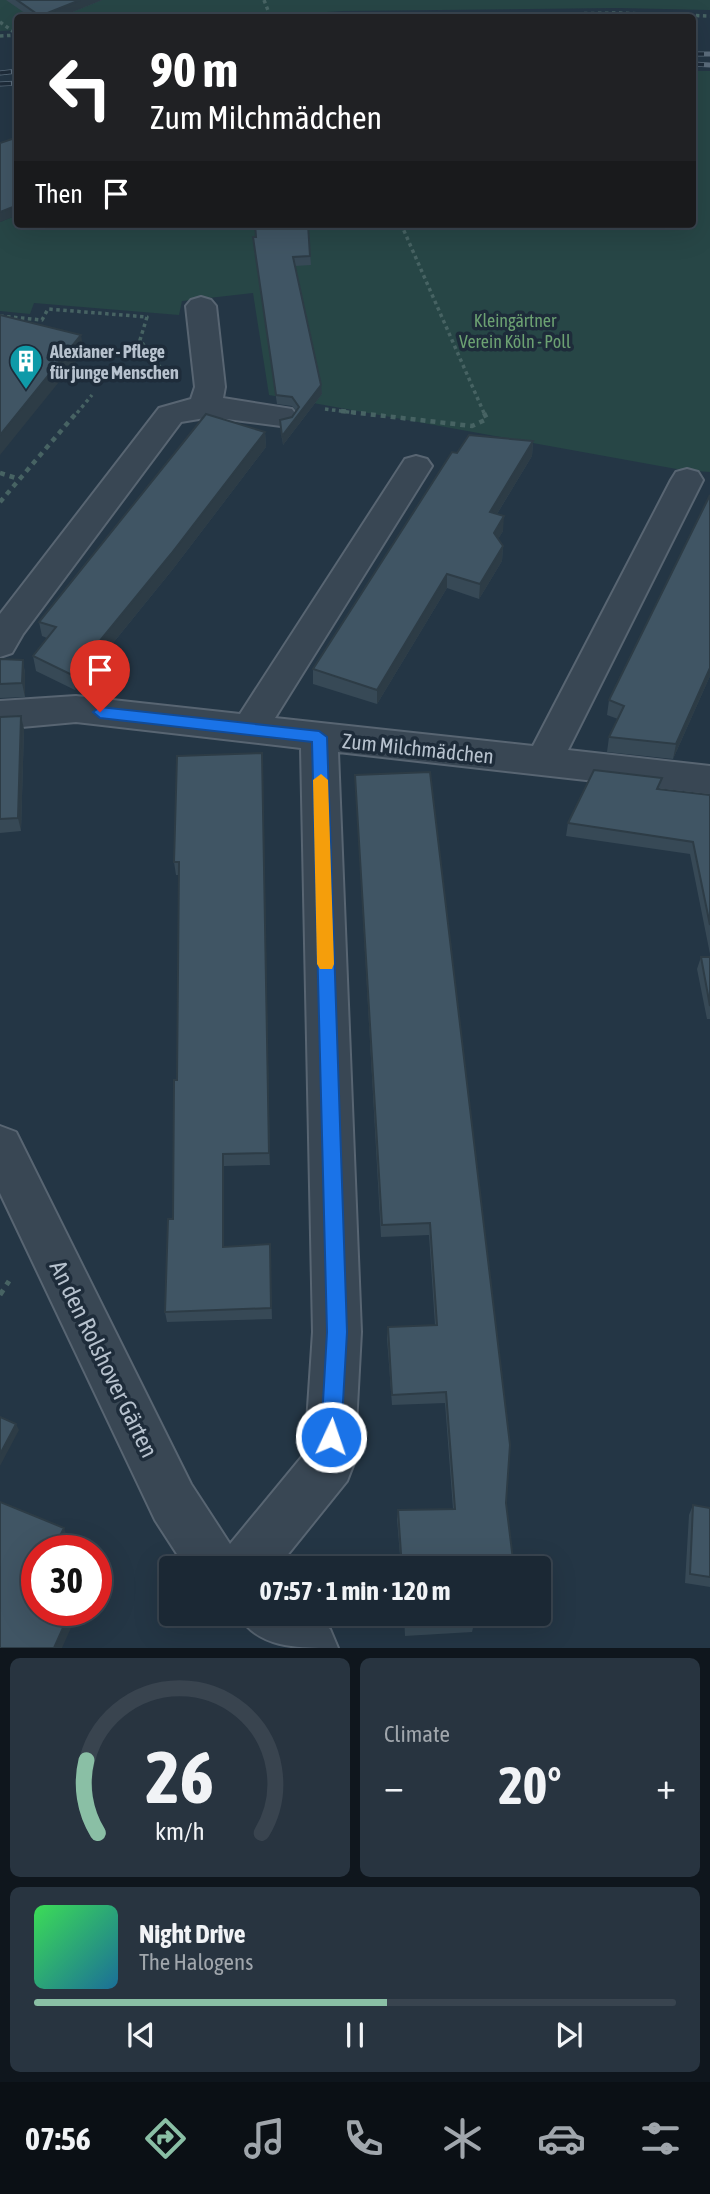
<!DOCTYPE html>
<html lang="en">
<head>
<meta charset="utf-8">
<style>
  :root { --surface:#1b2834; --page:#283440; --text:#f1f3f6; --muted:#a0a6ac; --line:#39444f; --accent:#8abfa5 }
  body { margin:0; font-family:"Asap Condensed",sans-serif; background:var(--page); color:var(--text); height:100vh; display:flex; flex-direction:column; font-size:26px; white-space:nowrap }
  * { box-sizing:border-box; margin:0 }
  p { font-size:23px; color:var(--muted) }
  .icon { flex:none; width:38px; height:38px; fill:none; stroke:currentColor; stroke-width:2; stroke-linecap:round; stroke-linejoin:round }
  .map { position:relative; height:1648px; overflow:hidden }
  .panel { display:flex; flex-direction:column; gap:10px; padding:10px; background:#0f161d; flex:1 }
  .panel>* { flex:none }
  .hud { position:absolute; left:14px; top:14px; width:682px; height:214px; border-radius:7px; box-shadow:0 7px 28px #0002,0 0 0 2px var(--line); background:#202124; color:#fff; overflow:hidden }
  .speed { position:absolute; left:21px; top:1535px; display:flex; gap:14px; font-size:35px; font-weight:700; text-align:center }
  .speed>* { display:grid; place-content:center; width:91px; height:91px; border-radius:50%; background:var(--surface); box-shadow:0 7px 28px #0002,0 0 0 2px var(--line); line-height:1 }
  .speed .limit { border:10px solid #d22; background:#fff; color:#111 }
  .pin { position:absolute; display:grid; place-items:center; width:60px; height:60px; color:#fff; margin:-72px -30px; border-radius:50% 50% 50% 0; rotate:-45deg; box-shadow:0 0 7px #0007 }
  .pin .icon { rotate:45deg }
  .me { position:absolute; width:77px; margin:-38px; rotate:3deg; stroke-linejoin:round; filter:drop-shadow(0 0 5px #0008) }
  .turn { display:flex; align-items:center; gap:24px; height:147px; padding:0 21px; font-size:32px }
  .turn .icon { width:91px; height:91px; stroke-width:2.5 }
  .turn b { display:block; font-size:49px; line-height:60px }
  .then { display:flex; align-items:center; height:66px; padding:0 21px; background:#0003; gap:14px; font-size:26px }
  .big { font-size:52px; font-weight:700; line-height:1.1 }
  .panel .widget { flex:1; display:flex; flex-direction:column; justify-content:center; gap:10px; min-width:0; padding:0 24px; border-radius:10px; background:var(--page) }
  .panel .dial { align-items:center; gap:0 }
  .dial svg { height:182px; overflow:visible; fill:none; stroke:var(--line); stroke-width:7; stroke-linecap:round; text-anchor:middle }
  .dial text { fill:var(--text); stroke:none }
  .song { display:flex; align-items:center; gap:21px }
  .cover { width:84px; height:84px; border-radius:10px; background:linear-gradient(135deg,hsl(130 70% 55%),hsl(200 70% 35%)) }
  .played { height:7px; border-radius:4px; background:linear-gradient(90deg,var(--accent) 55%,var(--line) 55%) }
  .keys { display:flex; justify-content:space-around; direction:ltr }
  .heat { display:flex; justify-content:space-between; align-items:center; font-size:38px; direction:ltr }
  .panel .tiles { flex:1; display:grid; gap:10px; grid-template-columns:1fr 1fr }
  .widget:last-child { grid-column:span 2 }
  .trip { position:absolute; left:159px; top:1556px; width:392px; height:70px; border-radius:7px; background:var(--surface); box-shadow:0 7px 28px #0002,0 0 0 2px var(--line); font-weight:700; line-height:70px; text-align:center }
  .tabs { display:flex; height:112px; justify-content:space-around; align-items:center; background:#0b1015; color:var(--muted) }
  .tabs .icon { width:49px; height:49px }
  .tabs .on { color:var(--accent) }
  .tabs b { font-size:32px; color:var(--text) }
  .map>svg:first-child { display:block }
</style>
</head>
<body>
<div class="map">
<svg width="710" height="1648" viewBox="0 0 710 1648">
  <rect width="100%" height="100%" fill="#243645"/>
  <path fill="#274646" d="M0,0H710V10L617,8L343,11L230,18H18L17,30L0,31Z
    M693,71H710V472L682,470L269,395L253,293L182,301L179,315L34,303L30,314L0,311V222L17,215L18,224H693Z"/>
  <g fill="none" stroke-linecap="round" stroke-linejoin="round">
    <defs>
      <path id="minor" d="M201,297L211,300L216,306L225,387L223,398L292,409L297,416L292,423L281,426L211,417L181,422L23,634L12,653L0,657V614L159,408L191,399L195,387L186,306L191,300Z
        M416,456L427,459L432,466L275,718L533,746L671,480L676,472L687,469L698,472L703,480L568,750L710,766V794L338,752L361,1332L354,1463L347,1481L277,1568H186L155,1520L0,1193V1126L16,1132L191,1484L230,1544L305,1453L313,1332L301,748L76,722L0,729V701L76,696L240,714L405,459Z
        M238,1614H308L330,1629L338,1648C295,1648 257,1648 238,1614Z"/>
    </defs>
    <use href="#minor" stroke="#586572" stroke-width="4"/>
    <path stroke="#476363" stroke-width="3.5" stroke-dasharray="3.5 3.5" stroke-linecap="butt" d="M264,0L271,18
      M325,18L617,13L710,16
      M0,22L18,35
      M0,36L17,35
      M401,224L484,413
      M0,316L42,320L48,309L147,317L140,340L160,367
      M325,409L356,413
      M77,413L92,395"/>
    <path stroke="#476363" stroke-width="4.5" stroke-dasharray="5 5" stroke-linecap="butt" d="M341,411L472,426L487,419L483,411
      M0,473L19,479
      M0,502L78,411"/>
    <path stroke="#476363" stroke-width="5" stroke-dasharray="6 6" stroke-linecap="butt" d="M0,1295L9,1281"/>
    <use href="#minor" fill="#394754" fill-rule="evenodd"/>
    <defs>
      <path id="rail" d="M693,54H710
        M693,64L710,65
        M0,73L18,71
        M0,84L18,83"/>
    </defs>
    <use href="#rail" stroke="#5b6c7c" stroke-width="5"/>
    <use href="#rail" stroke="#1e2c3a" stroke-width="3.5" stroke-dasharray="11" stroke-linecap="butt"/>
  </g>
  <path fill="#374956" d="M6,0H102L58,18H32Z
    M308,224L311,265L295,266L322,394L283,445L280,420L292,417L296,411L292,406L277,404L253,237Z
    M265,432L266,447L173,569L75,690L36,671L33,656L47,638L42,636L39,622Z
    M533,441L532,456L497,514L503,531L498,539L503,546L502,561L479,599L447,588L377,704L313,684V669L457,453Z
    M0,659L23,660L25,674V697L0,698Z
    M710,676L673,759L607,752L609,737L618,719L607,715L609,700Z
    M0,717L24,729L21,831L0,833Z
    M262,753L270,1165L224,1166V1246L270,1256L272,1319L167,1322L165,1312L173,1219L177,1080L179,875H176L174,862Z
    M355,775L506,1503L514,1568H401L397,1519L398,1510L453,1509L445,1403L392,1405L387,1338L388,1327L435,1325L429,1235L381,1237Z
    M662,778L660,789L710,795V954L690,854L566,836L568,823Z
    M701,957H710V1019H707L697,969Z
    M693,1505L710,1508V1587L685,1583L689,1515Z
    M404,1614H473L474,1624L472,1632L405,1636Z"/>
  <path fill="#2d3c46" d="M80,0H102L58,18H40V16Z
    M18,205V215L0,222V212Z
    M81,335L84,351L0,455V435Z
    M321,385L322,394L283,445L282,436Z
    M265,432L266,447L173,569L75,690L72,675Z
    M533,441L532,456L489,527L490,512Z
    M504,516L503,531L493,548L494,533Z
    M503,546L502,561L479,599L480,584Z
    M447,574V588L377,704V690Z
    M23,660L25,674V697L22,683Z
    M710,668V676L673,759L676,744Z
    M21,716L24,729L21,831L18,818Z
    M262,753L263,766L270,1165L269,1153Z
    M223,1154L224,1166V1258L223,1247Z
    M16,1424L19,1430L0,1466V1454Z
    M64,1528L67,1537L61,1550H53Z
    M71,1610H79L62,1648H54Z"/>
  <path fill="#405564" stroke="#2d3c46" stroke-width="2" d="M17,0H80L40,16Z
    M18,137V205L0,212V143Z
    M255,224H308L310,256L293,257L321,385L282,436L280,420L292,417L299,407L292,397L276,395L253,237H256Z
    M0,315L81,335L0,435Z
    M206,414L265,432L171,554L72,675L33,656L56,627L39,622Z
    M469,435L533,441L490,512L504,516L494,533L503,546L480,584L447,574L377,690L313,669L452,452L457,453Z
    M710,495V668L676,744L609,737L624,706L609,700Z
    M0,659L23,660L22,683L0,684Z
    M21,716L18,818L0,819V717Z
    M262,753L269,1153L223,1154V1247L270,1244L271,1308L165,1312L168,1219H173L174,1080H177L179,862H174L177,756Z
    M594,770L662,778L657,789L710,795V925L693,842L568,823Z
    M430,772L510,1445L506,1503L514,1568H402L398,1510L455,1509L446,1392L392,1395L388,1327L437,1325L430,1223L382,1225L355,775Z
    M701,957H710V1006Z
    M0,1417L16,1424L0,1454Z
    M0,1502L64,1528L53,1550H37V1610H71L54,1648H0Z
    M693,1505L710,1508V1577L690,1574Z
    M405,1614H473L474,1624L406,1627Z"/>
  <path fill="#1a73e8" stroke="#114b97" stroke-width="2" d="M100,707L319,731L327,737L347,1332L341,1437L338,1444L331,1447L324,1444L321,1437L327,1332L312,742L100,718L93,712Z"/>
  <path fill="#f59e0b" d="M321,774L328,780L334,964L332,969H320L317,964L313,780Z"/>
  <defs>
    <symbol id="building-pin" viewBox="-11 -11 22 30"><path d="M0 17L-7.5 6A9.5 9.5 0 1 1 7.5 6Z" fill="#0f9aa8" stroke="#1e2c3a"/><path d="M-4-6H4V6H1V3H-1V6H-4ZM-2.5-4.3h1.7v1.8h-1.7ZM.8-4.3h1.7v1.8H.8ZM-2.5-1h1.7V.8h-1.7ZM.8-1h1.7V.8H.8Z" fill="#fff"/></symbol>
  </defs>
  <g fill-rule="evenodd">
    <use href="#building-pin" x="7" y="342" width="38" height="52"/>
  </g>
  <g text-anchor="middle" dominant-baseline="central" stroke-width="7" stroke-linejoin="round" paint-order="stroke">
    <g font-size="18" fill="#6ca172" stroke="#1e2c3a">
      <text x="515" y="320">Kleingärtner<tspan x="515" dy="21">Verein Köln - Poll</tspan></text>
    </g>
    <g font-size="18" font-weight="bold" fill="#b7c2ce" stroke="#1e2c3a" text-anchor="start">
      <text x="50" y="351">Alexianer - Pflege<tspan x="50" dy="21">für junge Menschen</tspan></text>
    </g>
    <g font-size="21" fill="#b7c2ce" stroke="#1e2c3a">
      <text transform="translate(418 748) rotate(6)">Zum Milchmädchen</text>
    </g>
    <g font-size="24" fill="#b7c2ce" stroke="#1e2c3a">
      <text transform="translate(104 1359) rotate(64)">An den Rolshover Gärten</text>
    </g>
  </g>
</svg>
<div class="speed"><div class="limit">30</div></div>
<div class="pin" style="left:100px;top:712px;background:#d93025"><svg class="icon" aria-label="arrive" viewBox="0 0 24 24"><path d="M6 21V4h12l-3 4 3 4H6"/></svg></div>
<svg class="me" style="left:331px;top:1437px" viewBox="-20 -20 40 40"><circle r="17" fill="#1a73e8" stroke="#fff" stroke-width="3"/><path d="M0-11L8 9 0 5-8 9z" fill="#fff"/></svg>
<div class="trip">07:57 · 1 min · 120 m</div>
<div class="hud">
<div class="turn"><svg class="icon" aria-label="left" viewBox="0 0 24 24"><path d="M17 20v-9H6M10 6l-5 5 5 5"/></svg><div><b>90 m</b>Zum Milchmädchen</div></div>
<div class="then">Then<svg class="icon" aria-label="arrive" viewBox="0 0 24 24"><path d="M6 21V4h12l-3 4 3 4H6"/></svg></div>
</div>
</div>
<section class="panel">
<div class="tiles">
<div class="widget dial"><svg viewBox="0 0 100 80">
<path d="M14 69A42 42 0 1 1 86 69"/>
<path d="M14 69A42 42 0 0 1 9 37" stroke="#8abfa5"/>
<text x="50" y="56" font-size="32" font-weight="700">26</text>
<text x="50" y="72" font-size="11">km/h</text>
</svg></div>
<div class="widget"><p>Climate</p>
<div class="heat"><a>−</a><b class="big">20°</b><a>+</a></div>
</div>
<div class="widget">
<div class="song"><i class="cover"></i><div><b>Night Drive</b><p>The Halogens</p></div></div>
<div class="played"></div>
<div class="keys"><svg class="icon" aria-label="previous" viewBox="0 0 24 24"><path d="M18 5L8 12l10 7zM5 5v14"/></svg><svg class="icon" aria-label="pause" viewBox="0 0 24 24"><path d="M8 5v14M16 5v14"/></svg><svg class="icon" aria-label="next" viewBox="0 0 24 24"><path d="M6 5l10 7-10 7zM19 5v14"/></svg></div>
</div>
</div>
</section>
<nav class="tabs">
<b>07:56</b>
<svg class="icon on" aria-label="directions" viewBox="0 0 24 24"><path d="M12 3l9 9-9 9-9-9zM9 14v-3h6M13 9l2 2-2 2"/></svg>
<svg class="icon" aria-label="music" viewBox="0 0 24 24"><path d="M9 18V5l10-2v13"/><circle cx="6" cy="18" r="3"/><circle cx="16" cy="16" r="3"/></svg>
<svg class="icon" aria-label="phone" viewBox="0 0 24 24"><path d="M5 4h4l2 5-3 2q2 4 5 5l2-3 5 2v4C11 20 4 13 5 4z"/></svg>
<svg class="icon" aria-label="climate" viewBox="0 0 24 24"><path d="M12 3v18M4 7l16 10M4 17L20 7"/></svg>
<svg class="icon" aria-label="car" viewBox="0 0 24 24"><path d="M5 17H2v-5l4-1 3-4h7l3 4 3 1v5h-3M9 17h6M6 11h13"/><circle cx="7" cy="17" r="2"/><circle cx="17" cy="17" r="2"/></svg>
<svg class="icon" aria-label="filters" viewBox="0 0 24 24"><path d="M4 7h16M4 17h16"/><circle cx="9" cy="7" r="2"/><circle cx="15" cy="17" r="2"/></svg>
</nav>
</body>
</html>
